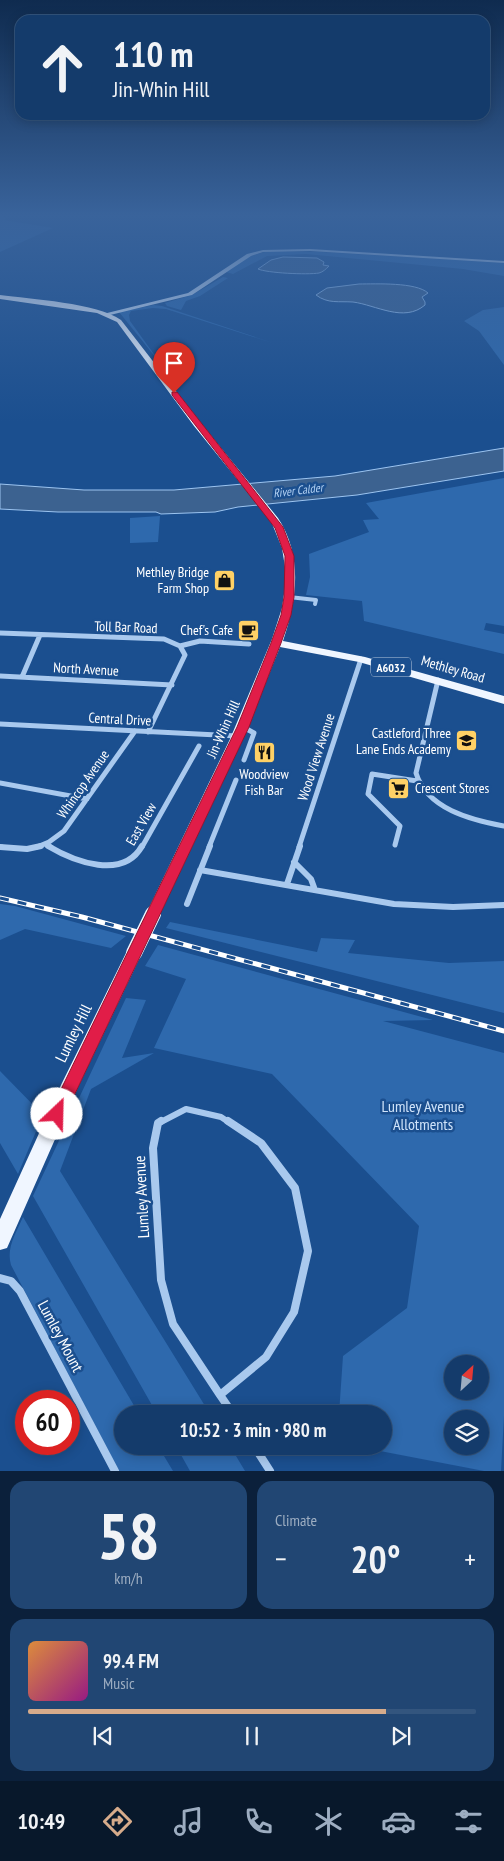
<!DOCTYPE html>
<html lang="en">
<head>
<meta charset="utf-8">
<style>
  :root { --surface:#143b6b; --page:#214673; --text:#f1f3f6; --muted:#9dadc1; --line:#33557e; --accent:#d6ab8b }
  body { margin:0; font-family:"PT Sans Narrow",sans-serif; background:var(--page); color:var(--text); height:100vh; display:flex; flex-direction:column; font-size:19px; white-space:nowrap }
  * { box-sizing:border-box; margin:0 }
  p { font-size:16px; color:var(--muted) }
  .icon { flex:none; width:28px; height:28px; fill:none; stroke:currentColor; stroke-width:2; stroke-linecap:round; stroke-linejoin:round }
  .map { position:relative; height:1471px; overflow:hidden }
  .sheet { display:flex; flex-direction:column; gap:10px; padding:10px; background:#0b203b; flex:1 }
  .sheet>* { flex:none }
  .banner { position:absolute; left:15px; top:15px; width:475px; height:105px; border-radius:15px; box-shadow:0 2px 12px #0003,0 0 0 1px var(--line); background:#143b6b; color:var(--text); overflow:hidden }
  .needle { width:32px; rotate:26deg }
  .fabs { position:absolute; left:444px; top:1355px; display:grid; gap:10px }
  .fabs a { display:grid; place-items:center; width:45px; height:45px; border-radius:50%; background:var(--surface); box-shadow:0 2px 12px #0003,0 0 0 1px var(--line); font-size:25px }
  .speed { position:absolute; left:15px; top:1390px; display:flex; gap:10px; font-size:25px; font-weight:700; text-align:center }
  .speed>* { display:grid; place-content:center; width:65px; height:65px; border-radius:50%; background:var(--surface); box-shadow:0 2px 12px #0003,0 0 0 1px var(--line); line-height:1 }
  .speed .limit { border:8px solid #d22; background:#fff; color:#111 }
  .pin { position:absolute; display:grid; place-items:center; width:42px; height:42px; color:#fff; margin:-51px -21px; border-radius:50% 50% 50% 0; rotate:-45deg; box-shadow:0 0 5px #0007 }
  .pin .icon { rotate:45deg }
  .me { position:absolute; width:55px; margin:-28px; rotate:24deg; stroke-linejoin:round; filter:drop-shadow(0 0 4px #0008) }
  .turn { display:flex; align-items:center; gap:18px; height:105px; padding:0 15px; font-size:22px }
  .turn .icon { width:65px; height:65px; stroke-width:2.5 }
  .turn b { display:block; font-size:35px; line-height:42px }
  .big { font-size:38px; font-weight:800; line-height:1.1 }
  .sheet .widget { flex:1; display:flex; flex-direction:column; justify-content:center; gap:8px; min-width:0; padding:0 18px; border-radius:15px; background:var(--page) }
  .sheet .dial { align-items:center; gap:0 }
  .dial b { font-size:65px; line-height:1 }
  .song { display:flex; align-items:center; gap:15px }
  .cover { width:60px; height:60px; border-radius:8px; background:linear-gradient(135deg,hsl(30 70% 55%),hsl(310 70% 35%)) }
  .played { height:5px; border-radius:2px; background:linear-gradient(90deg,var(--accent) 80%,var(--line) 80%) }
  .keys { display:flex; justify-content:space-around; direction:ltr }
  .heat { display:flex; justify-content:space-between; align-items:center; font-size:28px; direction:ltr }
  .sheet .tiles { flex:1; display:grid; gap:10px; grid-template-columns:1fr 1fr }
  .widget:last-child { grid-column:span 2 }
  .trip { position:absolute; left:114px; top:1405px; width:278px; height:50px; border-radius:25px; background:var(--surface); box-shadow:0 2px 12px #0003,0 0 0 1px var(--line); font-weight:800; line-height:50px; text-align:center }
  .dock { display:flex; height:80px; justify-content:space-around; align-items:center; background:#08182b; color:var(--muted) }
  .dock .icon { width:35px; height:35px }
  .dock .active { color:var(--accent) }
  .dock b { font-size:22px; color:var(--text) }
  .map>svg:first-child { display:block }
</style>
</head>
<body>
<div class="map">
<svg width="504" height="1471" viewBox="0 0 504 1471">
  <rect width="100%" height="100%" fill="#1b4f8f"/>
  <path fill="#2e69ad" fill-rule="evenodd" d="M0,216L6,218L4,220L53,228L0,252Z
    M268,251L321,252L504,263V276L463,269L306,254L267,256L233,274L226,272L248,257Z
    M223,277L228,278L200,296L186,301L181,310L167,306L165,303L192,295Z
    M154,305L162,306L276,344L166,309L153,308L131,311L129,315L130,321L161,364L119,312Z
    M504,307V365L479,331L464,321L483,310Z
    M504,478V626L486,623L484,630L504,634V654L364,621L362,601L306,595L310,577L309,554L369,532L363,520L379,519L366,503Z
    M160,516L158,542L130,543V518Z
    M0,904L15,906L126,936L111,948L25,929L0,940Z
    M170,922L317,952L321,938L355,940L348,953L449,963L504,961V1013L166,928Z
    M158,945L433,1020L383,1021L504,1053V1416L501,1471H484L354,1446H382V1414H339L343,1356L407,1308L419,1226L272,1074L154,1048L186,979L145,966ZM452,1364H480V1391H452ZM452,1419H480V1446H452Z
    M126,998L146,1000L122,1058L154,1053L91,1089L60,1171L210,1414H157L33,1196Z
    M0,1071L43,1115L18,1174L0,1143Z
    M23,1217L139,1414H122V1446H158L173,1471H119L11,1265C6,1248 16,1233 23,1217Z
    M176,1446H230L245,1471H190Z"/>
  <path fill="#3c6290" stroke="#9cc4f0" d="M283,257L317,258L324,262L323,265L329,266C326,269 323,272 319,273C307,275 267,273 258,269L271,260Z
    M359,284C376,284 416,282 428,293L422,297L425,302V305C404,323 376,305 353,302C339,301 328,304 316,295L327,288Z
    M504,448V471L357,495L238,507L215,512L161,514L156,512H58L0,509V484L84,490H174L335,476Z"/>
  <g fill="none" stroke-linecap="round" stroke-linejoin="round">
    <path stroke="#a9c9ee" stroke-width="4" d="M289,597L316,600L315,604"/>
    <path stroke="#a9c9ee" stroke-width="5" d="M0,633L164,639L180,646L200,641L249,644
      M0,676L172,685
      M22,677L40,635
      M438,680L416,773C427,809 471,820 504,826
      M0,724L237,736
      M243,727L254,733L244,760
      M148,732L185,655L180,646
      M0,783L87,799
      M45,844L51,847
      M395,845L400,826L368,794L372,774L417,781
      M0,847H2
      M37,847L49,842L64,831L135,731
      M142,847L199,746
      M209,847L236,780
      M299,847L361,659"/>
    <path stroke="#a9c9ee" stroke-width="6" d="M48,846C75,862 123,880 142,846
      M0,847L27,849L41,846
      M294,862L311,879L315,890
      M200,870L394,904L453,907L504,905
      M287,884L300,846
      M187,904L210,846
      M159,1123L186,1109L221,1117L230,1123"/>
    <path stroke="#a9c9ee" stroke-width="8" d="M161,1121L158,1123L153,1148L161,1280L173,1324L220,1395
      M0,1278L11,1281L20,1291L115,1471
      M220,1395L233,1414
      M220,1395L266,1357L294,1312L308,1251L295,1188L261,1143L228,1121
      M254,1446L270,1471"/>
    <path fill="#d6e6fa" fill-rule="evenodd" d="M310,249L504,261V263L310,251L263,252L251,256L192,295L106,316L103,314L188,293L247,254L263,250Z"/>
    <path fill="#f0f6ff" fill-rule="evenodd" d="M0,295C30,299 98,303 121,320L200,422L278,518C303,556 297,600 283,641L365,657L504,696V704L359,662L280,647L243,739L160,914L158,918L153,919L148,918L146,914L230,739L272,639L282,608L285,587V567L282,548L271,521L194,426L117,322L97,313L0,299Z
      M134,947L139,949L142,953L79,1085L7,1248L0,1250V1219L61,1085L126,953L129,949Z"/>
    <defs>
      <path id="rail" d="M0,898L82,917L504,1031"/>
    </defs>
    <use href="#rail" stroke="#fff" stroke-width="5"/>
    <use href="#rail" stroke="#1b4f8f" stroke-width="3" stroke-dasharray="9" stroke-linecap="butt"/>
    <path stroke="#f0f6ff" stroke-width="16" d="M134,953L153,914"/>
  </g>
  <linearGradient id="sky" x2="0" y2="1"><stop stop-color="#0f2b4f"/><stop offset="0.51" stop-color="#39639b"/><stop offset="1" stop-color="#39639b" stop-opacity="0"/></linearGradient>
  <rect width="504" height="422" fill="url(#sky)"/>
  <path fill="#e11d48" stroke="#92132f" d="M172,392H177L283,527L294,556V597L291,615L281,643L249,727L63,1119L57,1121L51,1119L49,1114L237,727L271,643L281,615L284,597L285,556L275,528L172,395Z"/>
  <defs>
    <symbol id="shop-square" viewBox="-11 -11 22 22"><rect x="-9" y="-9" width="18" height="18" rx="4" fill="#ffd166" stroke="#1b4f8f"/><path d="M-5-2.5h2.3a2.7 3.5 0 0 1 5.4 0H5L5.5 6h-11ZM-1.5-2.5h3a1.5 2.3 0 0 0-3 0Z" fill="#111"/></symbol>
    <symbol id="cafe-square" viewBox="-11 -11 22 22"><rect x="-9" y="-9" width="18" height="18" rx="4" fill="#ffd166" stroke="#1b4f8f"/><path d="M-5.5-4.5H6V0H3Q3 3.5 0 3.5H-2.5Q-5.5 3.5-5.5 0ZM3-3.2v2h1.7v-2ZM-6 4.5H4V6H-6Z" fill="#111"/></symbol>
    <symbol id="school-square" viewBox="-11 -11 22 22"><rect x="-9" y="-9" width="18" height="18" rx="4" fill="#ffd166" stroke="#1b4f8f"/><path d="M0-5L7-2L0 1L-7-2ZM-4 1L0 2.5L4 1V4Q0 6-4 4Z" fill="#111"/></symbol>
    <symbol id="restaurant-square" viewBox="-11 -11 22 22"><rect x="-9" y="-9" width="18" height="18" rx="4" fill="#ffd166" stroke="#1b4f8f"/><path d="M-5-6h1v4h1v-4h1v4h1v-4h1v5L-1.5 .5V6h-2V.5L-5-1ZM5-6V6H3V1.5H1.5Q1.5-4 5-6Z" fill="#111"/></symbol>
    <symbol id="supermarket-square" viewBox="-11 -11 22 22"><rect x="-9" y="-9" width="18" height="18" rx="4" fill="#ffd166" stroke="#1b4f8f"/><path d="M-6-5.5h2.5l.6 2H6L4.5 2H-2.5L-4.4-4H-6ZM-1.5 3.2a1.3 1.3 0 1 0 .1 0ZM3 3.2a1.3 1.3 0 1 0 .1 0Z" fill="#111"/></symbol>
  </defs>
  <g fill-rule="evenodd">
    <use href="#shop-square" x="212" y="568" width="25" height="25"/>
    <use href="#cafe-square" x="236" y="618" width="25" height="25"/>
    <use href="#school-square" x="454" y="728" width="25" height="25"/>
    <use href="#restaurant-square" x="252" y="740" width="25" height="25"/>
    <use href="#supermarket-square" x="386" y="776" width="25" height="25"/>
  </g>
  <g text-anchor="middle" dominant-baseline="central" stroke-width="5" stroke-linejoin="round" paint-order="stroke">
    <g font-size="12" font-style="italic" fill="#b5d3f5" stroke="#1b4f8f">
      <text transform="translate(298 490) rotate(-7)">River Calder</text>
    </g>
    <rect fill="#1b4f8f" stroke="#bbcadd" stroke-width="1" x="371" y="657.5" width="40" height="19" rx="4"/>
    <g font-size="12" font-weight="bold" fill="#fff">
      <text x="391" y="667">A6032</text>
    </g>
    <g font-size="14" fill="#fff" stroke="#1b4f8f" text-anchor="end">
      <text x="209" y="572">Methley Bridge<tspan x="209" dy="16">Farm Shop</tspan></text>
      <text x="233" y="630">Chef's Cafe</text>
      <text x="451" y="733">Castleford Three<tspan x="451" dy="16">Lane Ends Academy</tspan></text>
      <text x="264" y="774" text-anchor="middle">Woodview<tspan x="264" dy="16">Fish Bar</tspan></text>
      <text x="415" y="788" text-anchor="start">Crescent Stores</text>
    </g>
    <g font-size="14" fill="#fff" stroke="#1b4f8f">
      <text transform="translate(126 627) rotate(2)">Toll Bar Road</text>
      <text transform="translate(86 669) rotate(3)">North Avenue</text>
      <text transform="translate(453 669) rotate(16)">Methley Road</text>
      <text transform="translate(120 719) rotate(3)">Central Drive</text>
      <text transform="translate(223 729) rotate(-66)">Jin-Whin Hill</text>
      <text transform="translate(316 757) rotate(-72)">Wood View Avenue</text>
      <text transform="translate(83 784) rotate(-55)">Whincop Avenue</text>
      <text transform="translate(141 824) rotate(-60)">East View</text>
    </g>
    <g font-size="16" fill="#fff" stroke="#1b4f8f">
      <text transform="translate(73 1033) rotate(-64)">Lumley Hill</text>
      <text transform="translate(141 1197) rotate(-93)">Lumley Avenue</text>
      <text transform="translate(61 1336) rotate(62)">Lumley Mount</text>
    </g>
    <g font-size="16" fill="#cfe3fa" stroke="#1b4f8f">
      <text x="423" y="1106">Lumley Avenue<tspan x="423" dy="18">Allotments</tspan></text>
    </g>
  </g>
</svg>
<div class="fabs">
<a><svg class="needle" viewBox="-14 -14 28 28"><path d="M0-13l5 13h-10z" fill="#e53935"/><path d="M0 13l5-13h-10z" fill="#9dadc1"/></svg></a>
<a><svg class="icon" aria-label="layers" viewBox="0 0 24 24"><path d="M12 4l9 5-9 5-9-5zM3 14l9 5 9-5"/></svg></a>
</div>
<div class="speed"><div class="limit">60</div></div>
<div class="pin" style="left:174px;top:393px;background:#d93025"><svg class="icon" aria-label="arrive" viewBox="0 0 24 24"><path d="M6 21V4h12l-3 4 3 4H6"/></svg></div>
<svg class="me" style="left:57px;top:1114px" viewBox="-20 -20 40 40"><circle r="19" fill="#fff"/><path d="M0-13L10 11 0 6-10 11z" fill="#e11d48"/></svg>
<div class="trip">10:52 · 3 min · 980 m</div>
<div class="banner">
<div class="turn"><svg class="icon" aria-label="ahead" viewBox="0 0 24 24"><path d="M12 20V5M6 11l6-6 6 6"/></svg><div><b>110 m</b>Jin-Whin Hill</div></div>
</div>
</div>
<section class="sheet">
<div class="tiles">
<div class="widget dial"><b>58</b><p>km/h</p></div>
<div class="widget"><p>Climate</p>
<div class="heat"><a>−</a><b class="big">20°</b><a>+</a></div>
</div>
<div class="widget">
<div class="song"><i class="cover"></i><div><b>99.4 FM</b><p>Music</p></div></div>
<div class="played"></div>
<div class="keys"><svg class="icon" aria-label="previous" viewBox="0 0 24 24"><path d="M18 5L8 12l10 7zM5 5v14"/></svg><svg class="icon" aria-label="pause" viewBox="0 0 24 24"><path d="M8 5v14M16 5v14"/></svg><svg class="icon" aria-label="next" viewBox="0 0 24 24"><path d="M6 5l10 7-10 7zM19 5v14"/></svg></div>
</div>
</div>
</section>
<nav class="dock">
<b>10:49</b>
<svg class="icon active" aria-label="directions" viewBox="0 0 24 24"><path d="M12 3l9 9-9 9-9-9zM9 14v-3h6M13 9l2 2-2 2"/></svg>
<svg class="icon" aria-label="music" viewBox="0 0 24 24"><path d="M9 18V5l10-2v13"/><circle cx="6" cy="18" r="3"/><circle cx="16" cy="16" r="3"/></svg>
<svg class="icon" aria-label="phone" viewBox="0 0 24 24"><path d="M5 4h4l2 5-3 2q2 4 5 5l2-3 5 2v4C11 20 4 13 5 4z"/></svg>
<svg class="icon" aria-label="climate" viewBox="0 0 24 24"><path d="M12 3v18M4 7l16 10M4 17L20 7"/></svg>
<svg class="icon" aria-label="car" viewBox="0 0 24 24"><path d="M5 17H2v-5l4-1 3-4h7l3 4 3 1v5h-3M9 17h6M6 11h13"/><circle cx="7" cy="17" r="2"/><circle cx="17" cy="17" r="2"/></svg>
<svg class="icon" aria-label="filters" viewBox="0 0 24 24"><path d="M4 7h16M4 17h16"/><circle cx="9" cy="7" r="2"/><circle cx="15" cy="17" r="2"/></svg>
</nav>
</body>
</html>
